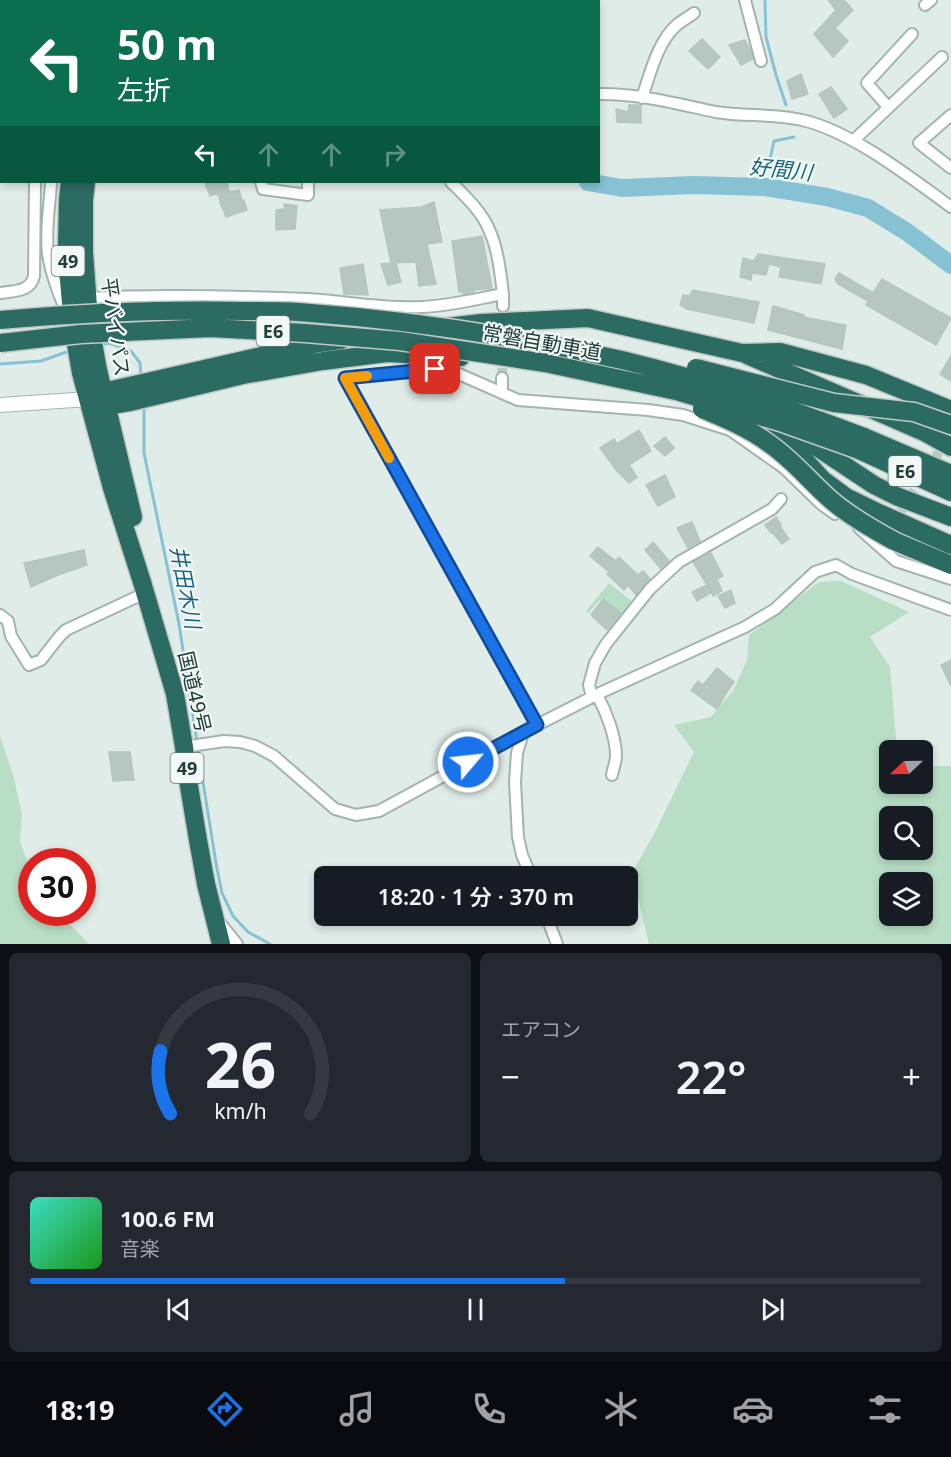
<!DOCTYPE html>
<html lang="ja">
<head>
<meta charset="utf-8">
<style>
  :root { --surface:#171b24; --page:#242831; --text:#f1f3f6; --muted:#9ea1a6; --line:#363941; --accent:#1a73e8 }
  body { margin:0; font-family:"Noto Sans","Noto Sans JP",sans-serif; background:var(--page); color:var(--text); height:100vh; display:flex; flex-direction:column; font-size:22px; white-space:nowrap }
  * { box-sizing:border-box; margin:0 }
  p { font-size:20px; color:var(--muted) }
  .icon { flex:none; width:33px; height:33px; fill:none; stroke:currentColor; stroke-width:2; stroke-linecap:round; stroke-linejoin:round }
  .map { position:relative; height:944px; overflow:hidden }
  .panel { display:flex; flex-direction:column; gap:9px; padding:9px; background:#0d0f14; flex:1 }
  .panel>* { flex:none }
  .top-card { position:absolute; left:0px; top:0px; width:600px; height:183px; box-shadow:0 3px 9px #0003; background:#0b6e4f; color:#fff; overflow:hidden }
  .needle { width:39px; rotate:248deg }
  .controls { position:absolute; left:879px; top:740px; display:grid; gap:12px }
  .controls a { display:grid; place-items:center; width:54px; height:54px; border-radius:9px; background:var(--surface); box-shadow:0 3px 9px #0003; font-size:30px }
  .speed { position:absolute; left:18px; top:848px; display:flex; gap:12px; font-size:30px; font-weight:700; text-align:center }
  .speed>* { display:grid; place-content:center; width:78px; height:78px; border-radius:50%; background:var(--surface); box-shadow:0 3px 9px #0003; line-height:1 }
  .speed .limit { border:9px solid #d22; background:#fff; color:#111 }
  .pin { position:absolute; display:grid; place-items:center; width:51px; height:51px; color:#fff; margin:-26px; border-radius:12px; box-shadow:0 3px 9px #0006 }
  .me { position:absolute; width:66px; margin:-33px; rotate:62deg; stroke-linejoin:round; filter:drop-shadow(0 0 4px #0008) }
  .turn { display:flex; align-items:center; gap:21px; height:126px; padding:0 18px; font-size:27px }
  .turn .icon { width:78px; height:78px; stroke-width:2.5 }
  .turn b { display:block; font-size:42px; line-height:51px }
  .lanes { display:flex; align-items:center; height:57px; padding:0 18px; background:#0003; justify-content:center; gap:30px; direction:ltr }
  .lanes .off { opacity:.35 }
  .big { font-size:45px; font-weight:600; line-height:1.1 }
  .panel .tile { flex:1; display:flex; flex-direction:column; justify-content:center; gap:9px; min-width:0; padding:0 21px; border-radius:9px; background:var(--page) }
  .panel .dial { align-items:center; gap:0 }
  .dial svg { height:156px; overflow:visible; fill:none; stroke:var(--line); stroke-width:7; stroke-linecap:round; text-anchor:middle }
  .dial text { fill:var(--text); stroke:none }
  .song { display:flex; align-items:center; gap:18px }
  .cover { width:72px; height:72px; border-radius:9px; background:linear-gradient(135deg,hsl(170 70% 55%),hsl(120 70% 35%)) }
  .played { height:6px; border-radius:3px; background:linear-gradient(90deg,var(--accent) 60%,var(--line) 60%) }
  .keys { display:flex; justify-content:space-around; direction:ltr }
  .heat { display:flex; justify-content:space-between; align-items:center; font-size:33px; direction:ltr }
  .panel .tiles { flex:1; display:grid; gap:9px; grid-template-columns:1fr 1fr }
  .tile:last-child { grid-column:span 2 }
  .trip { position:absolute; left:314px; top:866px; width:324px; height:60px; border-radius:9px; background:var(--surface); box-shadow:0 3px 9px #0003; font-weight:600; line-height:60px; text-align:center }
  .dock { display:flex; height:96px; justify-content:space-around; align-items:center; background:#090b0e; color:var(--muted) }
  .dock .icon { width:42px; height:42px }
  .dock .on { color:var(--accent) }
  .dock b { font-size:27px; color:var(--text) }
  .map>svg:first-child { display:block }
</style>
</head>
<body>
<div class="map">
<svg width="951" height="944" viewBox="0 0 951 944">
  <rect width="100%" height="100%" fill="#e0ece8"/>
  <path fill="#b8dec5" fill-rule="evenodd" d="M841,581L909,612L870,637L890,667L897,750H890V783H922L923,766H951V944H649L632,873L655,832L694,752L674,725L711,717L734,689L747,660L749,635L819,582ZM890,816H922V849H890ZM890,882H922V915H890Z
    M609,583L632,601L622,614L602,598L588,613L586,611Z
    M0,736L14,778L22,815L20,842L31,871L32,912H58L89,944H0Z"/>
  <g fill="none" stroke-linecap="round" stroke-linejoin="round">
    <path stroke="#86c2d4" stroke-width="3" d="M765,0L766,37L776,75L786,105
      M758,187L771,155L774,141L794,137
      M99,345L109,343L131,351L140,363L141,377
      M0,364L41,361L72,350
      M144,404V453L179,624L205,795L217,869L222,893L233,916L248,932L270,944"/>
    <path stroke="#86c2d4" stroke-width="18" d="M155,0L158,2
      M588,182L622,188L693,185L765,187L827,197L868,208L907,232L951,265"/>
  </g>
  <path fill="#b6c7c1" stroke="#b3c6bf" stroke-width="1.5" d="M828,0H844L853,10L835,28L848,41L833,57L814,34L836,10Z
    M702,39L720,57L708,69L689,51Z
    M745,40L750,49L753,59L741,65L729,45Z
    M801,74L808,94L792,99L787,81Z
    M831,87L847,109L834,118L819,94Z
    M629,105H641V123L617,122L616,109L628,112Z
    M205,182H227L229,192L239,190L242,201L244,200L247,210L226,217L222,206H221L218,193L210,196Z
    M434,202L442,242L427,244L436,284L419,286L416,262L391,263L380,210L421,207Z
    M284,204L297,206L295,229L276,230V210L285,209Z
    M482,236L492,288L474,290V292L463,294V292H459L452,241Z
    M758,254L825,264L821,284L779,277L781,267L769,264L766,275L752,273L751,280L740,277L743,258L754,261Z
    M396,263L401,282L388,285L381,264Z
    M363,264L368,295L344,294L340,268Z
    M839,273L873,293L882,279L951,318L936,345L866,305L868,301L838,284L835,279Z
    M693,290L759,302L754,323L687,309L680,305L683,295L689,296Z
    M773,306L804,315L803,317L846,325L842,349L768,330Z
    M951,356V381L940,374Z
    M639,430L651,451L629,465L637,477L629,483L617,471L600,448L614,439L617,444Z
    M665,437L674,448L665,456L654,446Z
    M665,475L675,497L658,506L646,485Z
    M776,517L781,525L780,526L789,539L782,544L772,532L771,533L765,525Z
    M692,522L700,541L688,548L677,528Z
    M653,542L669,561L661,569L645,550Z
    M598,547L616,561L619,557L638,575L643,571L650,579L636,595L628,585L624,590L607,574L609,572L590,556Z
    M84,550L87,565L58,575L31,587L24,563Z
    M711,553L723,576L717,579L722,591L713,596L712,592L697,601L692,592L707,585L693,562Z
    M731,590L735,603L725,608L718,596Z
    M603,599L621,613L607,630L591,615Z
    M951,660V686L941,665Z
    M717,668L734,682L727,692L717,709L691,690L698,681L703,685Z
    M109,752H130L134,780L113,781Z"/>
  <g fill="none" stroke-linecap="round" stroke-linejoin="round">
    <path stroke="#bac9c5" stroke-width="10" stroke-dasharray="10 5" stroke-linecap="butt" d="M502,378L503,352
      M893,524L951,433"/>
    <defs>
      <path id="street" d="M306,0L310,2
        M387,0V2
        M745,0L761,61
        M212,2L213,0
        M925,5L931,0
        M0,51H2
        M598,94C638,93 677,104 716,112C744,117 774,113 802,120C851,131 910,177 951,207
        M642,98C650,74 658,40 678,24C683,20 689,17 694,13
        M888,107L867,83L912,34
        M951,115L919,143L951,168
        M853,141L942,57
        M51,182C50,205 45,230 48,254C51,274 59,295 67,313
        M261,182L263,189L308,195V182
        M0,293C13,291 31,292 34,276L35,182
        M87,298C161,294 234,296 307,299C345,301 383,309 422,307C449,306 476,299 503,294C500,270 498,247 487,225C479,209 464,195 451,182
        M503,306V294
        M502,393V378
        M859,528L896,561L951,579
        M0,615L8,621L11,636L29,665L41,660L59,637L66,630L145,593
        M597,695C606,711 616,737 616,756C616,762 613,769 612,775
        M592,697L589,685L595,663L606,644L650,589L679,562L772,509L781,499
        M537,725L345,378L443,368L452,371L518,400L648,410L683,415L730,430L784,468L821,504L835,514
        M523,733L517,753L515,782L518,837L522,855L531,876
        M184,747L224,741L240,742L255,746L274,756L335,809L356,815L379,811L537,725L602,692L745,627L775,609L815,572L836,565L852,574L951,610
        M546,915L557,944
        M220,923L237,944"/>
      <path id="secondary" d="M54,0V2
        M0,405L89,399"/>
      <path id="highway" d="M112,2L113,0
        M129,2L130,0
        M70,182L68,199L67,244L69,280L73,327L81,373L112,488L142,582L175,694L184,747L188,780L198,840L206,884L221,944
        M86,182L84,200V252L89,320L98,370L133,517
        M380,335L481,323L588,318L742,353L780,352L866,375L951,410
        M747,355L924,432L951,447
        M89,399L106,406L130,402L243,375L323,361L387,353L461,357
        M89,399L103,392L319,343L341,340
        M751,413L790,444L823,480L846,497L879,513L951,545
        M788,428L874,485L896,496L951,517
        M864,437L951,474
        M859,450L951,492
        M894,541L951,565"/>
    </defs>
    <use href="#street" stroke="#a3b4af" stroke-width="14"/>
    <use href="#secondary" stroke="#9eb8b1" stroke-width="16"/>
    <use href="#highway" stroke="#c1c9c7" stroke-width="21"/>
    <use href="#street" stroke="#fff" stroke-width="10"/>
    <use href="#secondary" stroke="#fff" stroke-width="14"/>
    <use href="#highway" stroke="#2b6b62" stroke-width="18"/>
    <defs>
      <path id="highway-bridge" d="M0,320C82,313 163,309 245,311C263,311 281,311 299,312C408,320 516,336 622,360C705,380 785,407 864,437
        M0,343L81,334L210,328L305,333L400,341L545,363L676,391L783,423L859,450
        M696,368L834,403L914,412L951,425
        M702,409C726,419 750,429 771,445C795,462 810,482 832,501C851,517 872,529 894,541"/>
    </defs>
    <use href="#highway-bridge" stroke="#c1c9c7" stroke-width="21" stroke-linecap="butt"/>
    <use href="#highway-bridge" stroke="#2b6b62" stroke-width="18"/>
  </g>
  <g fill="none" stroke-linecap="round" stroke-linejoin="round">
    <defs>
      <path id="route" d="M435,369L345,378L537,725L468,762"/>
    </defs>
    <use href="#route" stroke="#114b97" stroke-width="15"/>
    <use href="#route" stroke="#1a73e8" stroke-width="10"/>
    <path stroke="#f59e0b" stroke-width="10" d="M367,376L345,378L389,458"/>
  </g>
  <g text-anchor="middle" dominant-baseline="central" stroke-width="4.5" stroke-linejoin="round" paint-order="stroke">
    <g fill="#f1f8f5" stroke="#5f7570" stroke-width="1.5">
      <rect x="51.5" y="246" width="33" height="30" rx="4.5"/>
      <rect x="256.5" y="316" width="33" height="30" rx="4.5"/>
      <rect x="888.5" y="456" width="33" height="30" rx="4.5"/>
      <rect x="170.5" y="753" width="33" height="30" rx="4.5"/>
    </g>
    <g font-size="18" font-weight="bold" fill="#203d37">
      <text x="68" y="261">49</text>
      <text x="273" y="331">E6</text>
      <text x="905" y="471">E6</text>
      <text x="187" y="768">49</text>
    </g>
    <g font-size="20" fill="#203d37" stroke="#f1f8f5">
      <text transform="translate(116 327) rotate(82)">平バイパス</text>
      <text transform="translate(542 342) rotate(10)">常磐自動車道</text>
      <text transform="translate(195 692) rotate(77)">国道49号</text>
    </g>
    <g font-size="21" font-style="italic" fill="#18637b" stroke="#f1f8f5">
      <text transform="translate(781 169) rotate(6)">好間川</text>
      <text transform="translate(186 587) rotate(79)">井田木川</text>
    </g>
  </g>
</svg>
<div class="controls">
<a><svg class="needle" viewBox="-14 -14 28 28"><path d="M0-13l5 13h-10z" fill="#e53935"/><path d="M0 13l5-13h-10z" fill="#9ea1a6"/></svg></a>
<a><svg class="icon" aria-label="search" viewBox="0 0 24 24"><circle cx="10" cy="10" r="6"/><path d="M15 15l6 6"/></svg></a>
<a><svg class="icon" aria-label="layers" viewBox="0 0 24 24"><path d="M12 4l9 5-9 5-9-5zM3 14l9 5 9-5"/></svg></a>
</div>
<div class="speed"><div class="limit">30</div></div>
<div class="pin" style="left:435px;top:369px;background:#d93025"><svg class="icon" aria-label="arrive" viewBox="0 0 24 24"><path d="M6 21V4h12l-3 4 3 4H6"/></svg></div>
<svg class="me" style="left:468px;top:762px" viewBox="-20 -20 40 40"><circle r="17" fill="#1a73e8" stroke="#fff" stroke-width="3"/><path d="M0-11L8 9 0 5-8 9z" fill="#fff"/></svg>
<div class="trip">18:20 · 1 分 · 370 m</div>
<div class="top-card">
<div class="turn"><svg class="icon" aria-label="left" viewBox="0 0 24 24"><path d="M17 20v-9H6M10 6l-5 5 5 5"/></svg><div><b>50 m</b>左折</div></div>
<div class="lanes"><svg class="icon" aria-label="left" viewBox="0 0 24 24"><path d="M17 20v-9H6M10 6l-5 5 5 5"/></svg><svg class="icon off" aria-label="ahead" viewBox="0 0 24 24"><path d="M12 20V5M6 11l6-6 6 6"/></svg><svg class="icon off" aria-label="ahead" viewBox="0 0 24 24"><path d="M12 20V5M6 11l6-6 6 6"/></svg><svg class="icon off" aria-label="right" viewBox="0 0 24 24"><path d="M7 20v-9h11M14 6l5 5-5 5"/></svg></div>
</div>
</div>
<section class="panel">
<div class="tiles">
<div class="tile dial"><svg viewBox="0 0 100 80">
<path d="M14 69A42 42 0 1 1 86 69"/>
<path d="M14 69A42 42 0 0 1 9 37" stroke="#1a73e8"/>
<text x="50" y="56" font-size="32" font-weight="700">26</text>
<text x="50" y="72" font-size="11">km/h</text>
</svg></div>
<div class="tile"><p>エアコン</p>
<div class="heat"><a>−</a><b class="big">22°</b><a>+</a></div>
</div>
<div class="tile">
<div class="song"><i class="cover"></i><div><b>100.6 FM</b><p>音楽</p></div></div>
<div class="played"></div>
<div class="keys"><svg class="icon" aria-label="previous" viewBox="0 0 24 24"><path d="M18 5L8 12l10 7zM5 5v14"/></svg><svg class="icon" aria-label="pause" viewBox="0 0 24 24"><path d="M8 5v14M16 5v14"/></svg><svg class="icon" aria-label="next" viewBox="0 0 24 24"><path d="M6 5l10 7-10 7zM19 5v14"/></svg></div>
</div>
</div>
</section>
<nav class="dock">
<b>18:19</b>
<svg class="icon on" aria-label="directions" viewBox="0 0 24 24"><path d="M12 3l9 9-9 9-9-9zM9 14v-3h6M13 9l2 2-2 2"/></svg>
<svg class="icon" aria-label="music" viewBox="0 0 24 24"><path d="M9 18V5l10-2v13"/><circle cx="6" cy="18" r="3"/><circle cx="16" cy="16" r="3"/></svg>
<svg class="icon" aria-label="phone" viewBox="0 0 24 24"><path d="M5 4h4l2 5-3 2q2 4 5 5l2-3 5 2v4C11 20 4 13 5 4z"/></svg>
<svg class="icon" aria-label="climate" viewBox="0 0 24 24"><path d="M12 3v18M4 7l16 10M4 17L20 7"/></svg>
<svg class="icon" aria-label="car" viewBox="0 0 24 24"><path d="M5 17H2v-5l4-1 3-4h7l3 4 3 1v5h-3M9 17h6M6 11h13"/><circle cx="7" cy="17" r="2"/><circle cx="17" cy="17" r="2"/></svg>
<svg class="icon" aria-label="filters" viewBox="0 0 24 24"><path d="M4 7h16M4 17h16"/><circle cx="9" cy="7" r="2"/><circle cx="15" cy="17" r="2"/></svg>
</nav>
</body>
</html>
